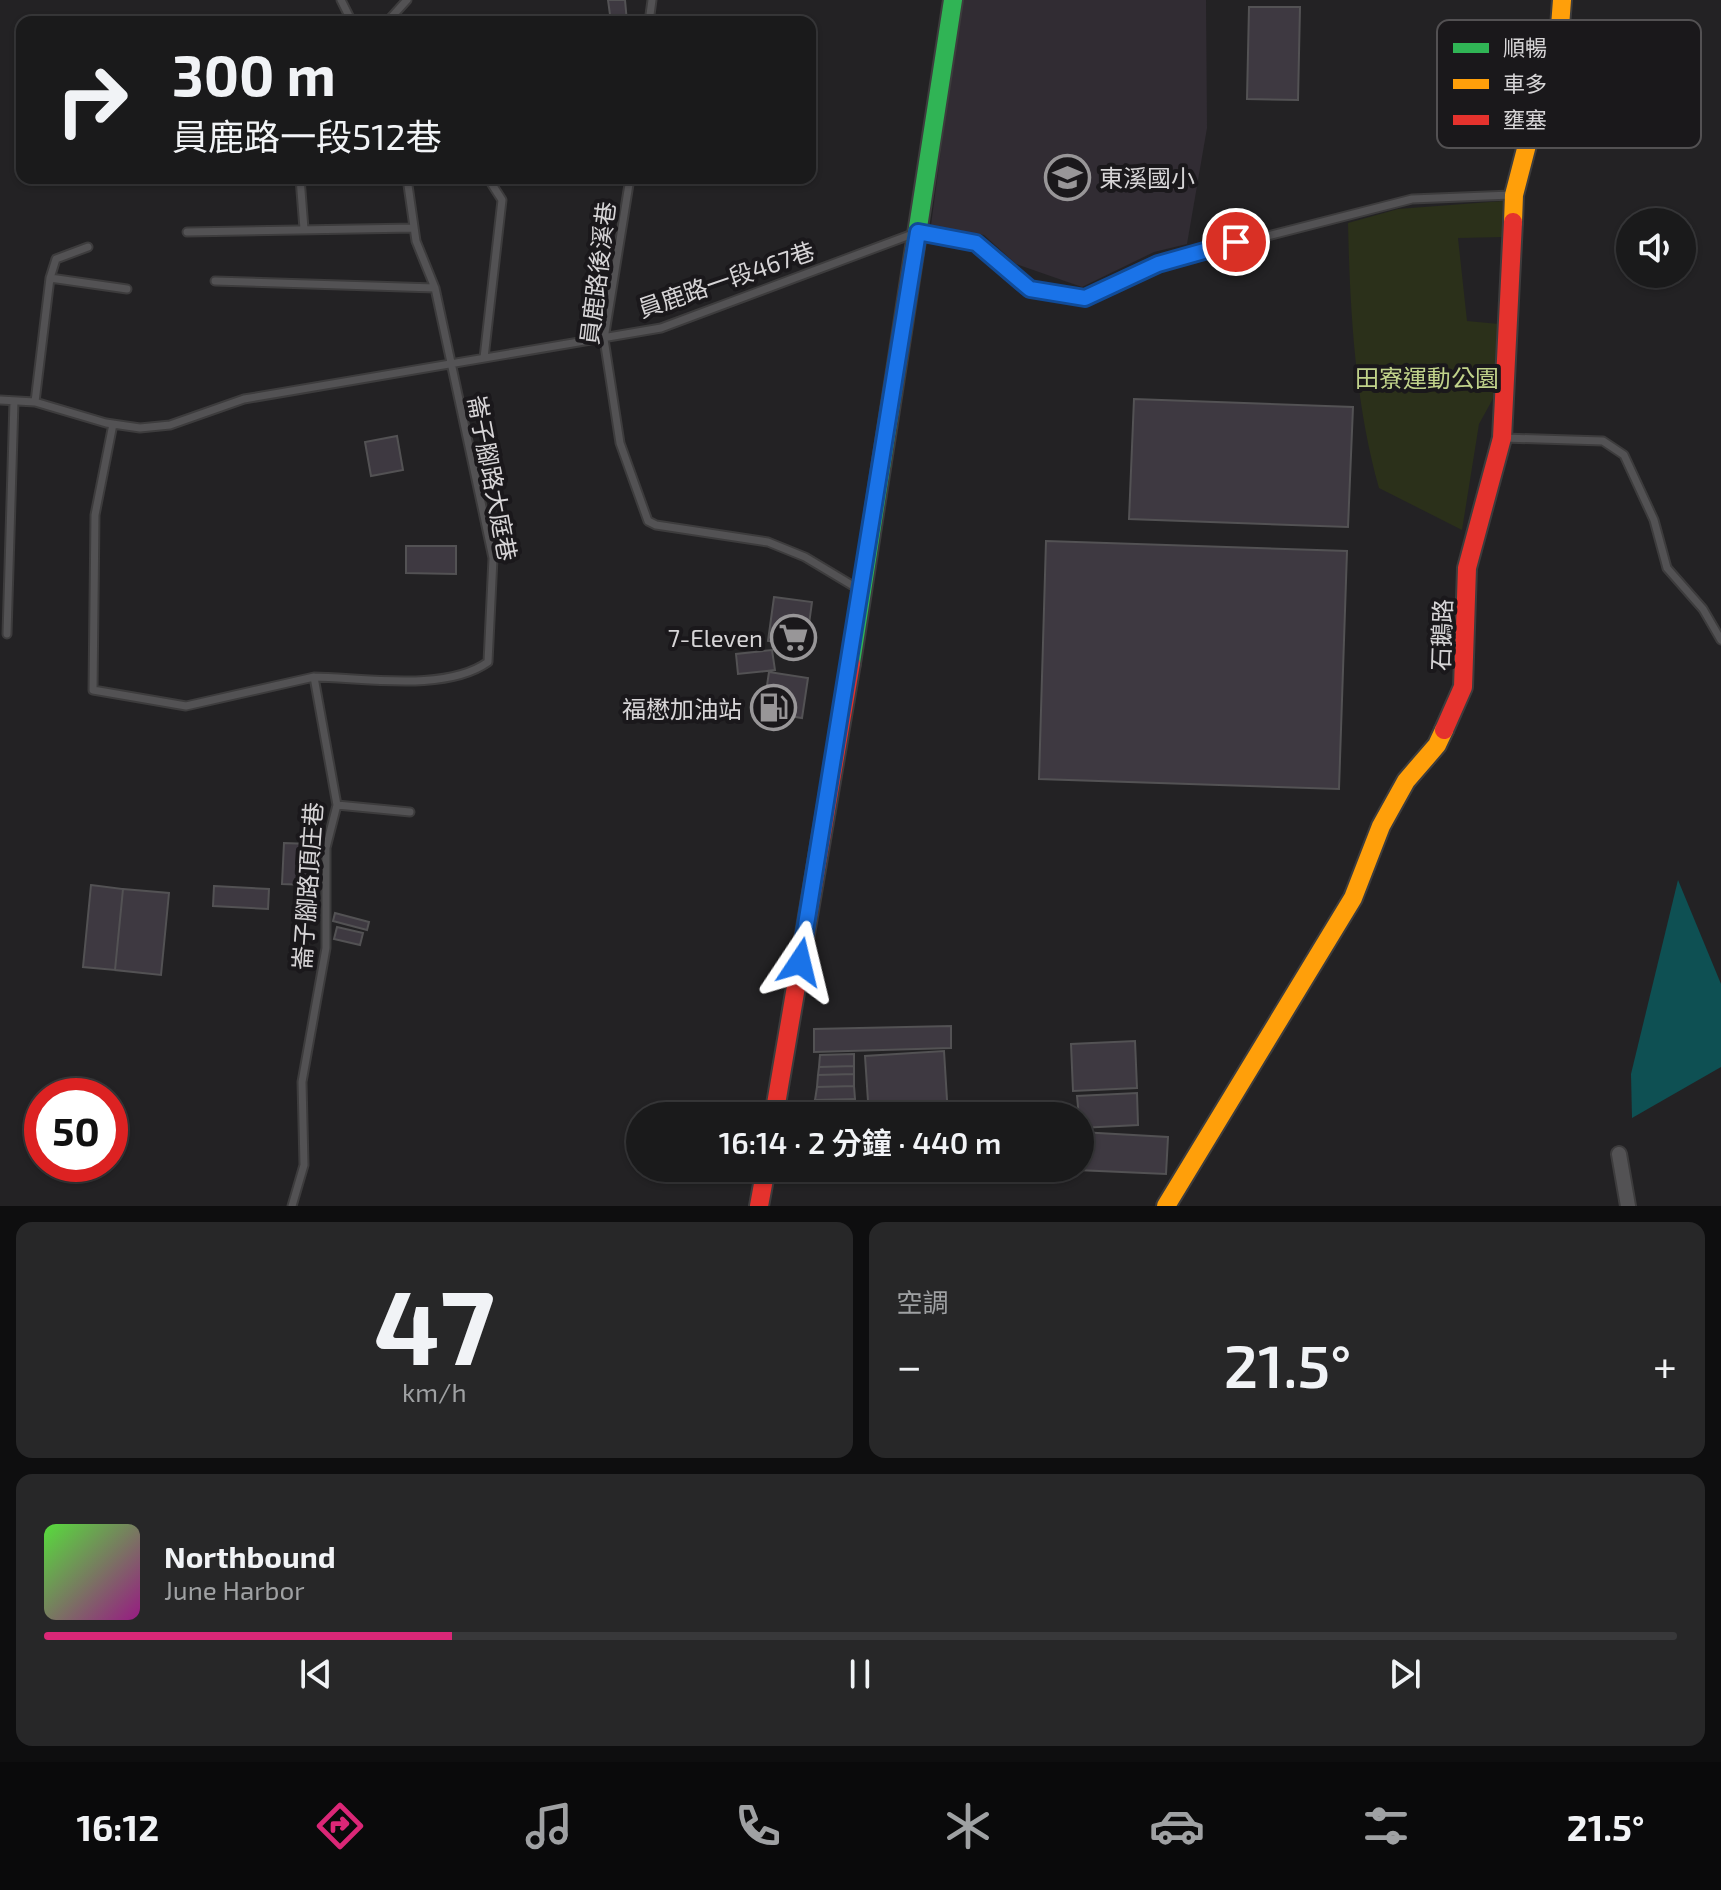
<!DOCTYPE html>
<html lang="zh-TW">
<head>
<meta charset="utf-8">
<style>
  :root { --surface:#1a1a1b; --page:#272728; --text:#f1f3f6; --muted:#9fa1a3; --line:#38383a; --accent:#db2777 }
  body { margin:0; font-family:"Exo 2","Noto Sans TC",sans-serif; background:var(--page); color:var(--text); height:100vh; display:flex; flex-direction:column; font-size:30px; white-space:nowrap }
  * { box-sizing:border-box; margin:0 }
  p { font-size:26px; color:var(--muted) }
  .icon { flex:none; width:44px; height:44px; fill:none; stroke:currentColor; stroke-width:2; stroke-linecap:round; stroke-linejoin:round }
  .map { position:relative; height:1206px; overflow:hidden }
  .side { display:flex; flex-direction:column; gap:16px; padding:16px; background:#0e0e0f; flex:1 }
  .side>* { flex:none }
  .hud { position:absolute; left:16px; top:16px; width:800px; height:168px; border-radius:16px; box-shadow:0 2px 6px #0004,0 0 0 2px var(--line); background:#1a1a1b; color:var(--text); overflow:hidden }
  .buttons { position:absolute; left:1616px; top:208px; display:grid; gap:16px }
  .buttons a { display:grid; place-items:center; width:80px; height:80px; border-radius:50%; background:var(--surface); box-shadow:0 2px 6px #0004,0 0 0 2px var(--line); font-size:40px }
  .speed { position:absolute; left:24px; top:1078px; display:flex; gap:16px; font-size:40px; font-weight:700; text-align:center }
  .speed>* { display:grid; place-content:center; width:104px; height:104px; border-radius:50%; background:var(--surface); box-shadow:0 2px 6px #0004,0 0 0 2px var(--line); line-height:1 }
  .speed .limit { border:12px solid #d22; background:#fff; color:#111 }
  .pin { position:absolute; display:grid; place-items:center; width:68px; height:68px; color:#fff; margin:-34px; border:4px solid #fff; border-radius:50%; box-shadow:0 2px 8px #0007 }
  .me { position:absolute; width:88px; margin:-44px; rotate:10deg; stroke-linejoin:round; filter:drop-shadow(0 0 6px #0008) }
  .turn { display:flex; align-items:center; gap:28px; height:168px; padding:0 24px; font-size:36px }
  .turn .icon { width:104px; height:104px; stroke-width:2.5 }
  .turn b { display:block; font-size:56px; line-height:68px }
  .big { font-size:60px; font-weight:600; line-height:1.1 }
  .side .card { flex:1; display:flex; flex-direction:column; justify-content:center; gap:12px; min-width:0; padding:0 28px; border-radius:16px; background:var(--page) }
  .side .dial { align-items:center; gap:0 }
  .dial b { font-size:104px; line-height:1 }
  .song { display:flex; align-items:center; gap:24px }
  .cover { width:96px; height:96px; border-radius:12px; background:linear-gradient(135deg,hsl(110 70% 55%),hsl(310 70% 35%)) }
  .played { height:8px; border-radius:4px; background:linear-gradient(90deg,var(--accent) 25%,var(--line) 25%) }
  .keys { display:flex; justify-content:space-around; direction:ltr }
  .heat { display:flex; justify-content:space-between; align-items:center; font-size:44px; direction:ltr }
  .side .tiles { flex:1; display:grid; gap:16px; grid-template-columns:1fr 1fr }
  .card:last-child { grid-column:span 2 }
  .trip { position:absolute; left:626px; top:1102px; width:468px; height:80px; border-radius:40px; background:var(--surface); box-shadow:0 2px 6px #0004,0 0 0 2px var(--line); font-weight:600; line-height:80px; text-align:center }
  .tab-bar { display:flex; height:128px; justify-content:space-around; align-items:center; background:#0a0a0b; color:var(--muted) }
  .tab-bar .icon { width:56px; height:56px }
  .tab-bar .selected { color:var(--accent) }
  .tab-bar b { font-size:36px; color:var(--text) }
  .map>svg:first-child { display:block }
</style>
</head>
<body>
<div class="map">
<svg width="1721" height="1206" viewBox="0 0 1721 1206">
  <rect width="100%" height="100%" fill="#232224"/>
  <path fill="#312c33" d="M961,0H1206L1207,128L1187,244L1154,252L1082,287L1016,264L984,235L931,225Z"/>
  <path fill="#2b301a" d="M1503,201L1504,237L1458,238L1467,321L1499,324L1495,395L1479,424L1462,530L1379,488C1355,402 1350,312 1348,223L1398,209Z"/>
  <path fill="#0e5053" d="M1678,880L1721,984V1067L1632,1118L1631,1074Z"/>
  <path fill="#3e3941" stroke="#535254" stroke-width="2" d="M608,0H625L627,22H611Z
    M1249,7H1300L1298,100L1247,99Z
    M1134,399L1353,407L1348,527L1129,519Z
    M397,436L403,470L371,476L365,442Z
    M1046,541L1347,551L1339,789L1039,779Z
    M406,546H456V574L406,573Z
    M774,597L812,602L806,646L768,641Z
    M772,650L775,670L738,674L736,654Z
    M769,672L808,678L802,718L763,712Z
    M284,843L310,844L308,885L282,884Z
    M91,885L123,889L115,970L83,967Z
    M214,886L269,889L268,909L213,906Z
    M123,889L169,893L161,975L115,970Z
    M335,913L369,922L367,930L333,921Z
    M337,927L363,933L360,945L334,939Z
    M951,1026V1048L814,1052V1029Z
    M1135,1041L1137,1088L1073,1091L1071,1044Z
    M944,1051L948,1116H869L865,1056Z
    M854,1054V1066L819,1067L820,1055Z
    M854,1066V1074L818,1075L819,1067Z
    M854,1074V1086L817,1087L818,1075Z
    M854,1086L855,1099L815,1100L817,1087Z
    M1137,1093L1138,1125L1080,1128L1077,1096Z
    M855,1099V1110H816L815,1100Z
    M816,1110H855V1116H816Z
    M1080,1132L1168,1137L1166,1174L1077,1170Z"/>
  <g fill="none" stroke-linecap="round" stroke-linejoin="round">
    <defs>
      <path id="lane" d="M341,0L352,22
        M387,22L407,0
        M649,22L652,0
        M300,178L304,229
        M630,178L604,339L620,443L648,521L656,525L768,542L805,557L860,590
        M187,232L414,228
        M50,278L127,289
        M215,281L435,288
        M484,358L502,200L488,178
        M0,400L35,402L106,423L140,428L170,425L244,399L661,328L918,232L976,243L1030,289L1085,298L1158,264L1412,199L1511,195
        M35,402L50,278L56,259L88,247
        M113,424L95,515L93,690L186,706L314,677L337,805L326,848V948L302,1082L304,1165L292,1206
        M1504,438L1603,441L1624,455L1654,520L1667,568L1703,609L1721,640
        M7,634L14,401
        M314,677C365,678 446,692 488,662L493,558L435,288L416,241L407,178
        M337,805L410,812"/>
      <path id="street" d="M1619,1154L1628,1206"/>
      <path id="fast" d="M851,663L953,0"/>
      <path id="slow" d="M1513,222L1514,195L1534,118L1555,93L1562,0
        M1166,1206L1353,898L1381,826L1406,781L1437,745L1444,730"/>
      <path id="jam" d="M1444,730L1463,687L1467,568L1502,438L1513,222
        M774,1116L851,663
        M759,1206L766,1168"/>
    </defs>
    <use href="#lane" stroke="#3d3c3d" stroke-width="11"/>
    <use href="#street" stroke="#3d3c3d" stroke-width="18"/>
    <use href="#fast" stroke="#3d3c3d" stroke-width="22"/>
    <use href="#slow" stroke="#3d3c3d" stroke-width="22"/>
    <use href="#jam" stroke="#3d3c3d" stroke-width="22"/>
    <use href="#lane" stroke="#535254" stroke-width="7"/>
    <use href="#street" stroke="#535254" stroke-width="14"/>
    <use href="#fast" stroke="#30b455" stroke-width="18"/>
    <use href="#slow" stroke="#ff9f0a" stroke-width="18"/>
    <use href="#jam" stroke="#e5322d" stroke-width="18"/>
  </g>
  <g fill="none" stroke-linecap="round" stroke-linejoin="round">
    <defs>
      <path id="route" d="M800,962L918,232L976,243L1030,289L1085,298L1158,264L1236,242"/>
    </defs>
    <use href="#route" stroke="#114b97" stroke-width="20"/>
    <use href="#route" stroke="#1a73e8" stroke-width="14"/>
  </g>
  <defs>
    <symbol id="school-ring" viewBox="-11 -11 22 22"><circle r="9.5" fill="#1a181b" stroke="#989698" stroke-width="1.5"/><path d="M0-5L7-2L0 1L-7-2ZM-4 1L0 2.5L4 1V4Q0 6-4 4Z" fill="#989698"/></symbol>
    <symbol id="supermarket-ring" viewBox="-11 -11 22 22"><circle r="9.5" fill="#1a181b" stroke="#989698" stroke-width="1.5"/><path d="M-6-5.5h2.5l.6 2H6L4.5 2H-2.5L-4.4-4H-6ZM-1.5 3.2a1.3 1.3 0 1 0 .1 0ZM3 3.2a1.3 1.3 0 1 0 .1 0Z" fill="#989698"/></symbol>
    <symbol id="fuel-ring" viewBox="-11 -11 22 22"><circle r="9.5" fill="#1a181b" stroke="#989698" stroke-width="1.5"/><path d="M-5.5-6h7V0h2V4h1.3V-2.5L3-4.5l.8-.8L6-3V5H2.5V1h-1V6h-7ZM-4.2-4.7v3.2H.2V-4.7Z" fill="#989698"/></symbol>
  </defs>
  <g fill-rule="evenodd">
    <use href="#school-ring" x="1042" y="152" width="51" height="51"/>
    <use href="#supermarket-ring" x="768" y="612" width="51" height="51"/>
    <use href="#fuel-ring" x="748" y="682" width="51" height="51"/>
  </g>
  <g text-anchor="middle" dominant-baseline="central" stroke-width="8" stroke-linejoin="round" paint-order="stroke">
    <g font-size="24" fill="#d7d5d7" stroke="#1a181b" text-anchor="end">
      <text x="1099" y="177" text-anchor="start">東溪國小</text>
      <text x="763" y="637">7-Eleven</text>
      <text x="742" y="708">福懋加油站</text>
    </g>
    <g font-size="24" fill="#d7d5d7" stroke="#1a181b">
      <text transform="translate(597 273) rotate(-83)">員鹿路後溪巷</text>
      <text transform="translate(726 279) rotate(-19)">員鹿路一段467巷</text>
      <text transform="translate(493 478) rotate(79)">崙子腳路大庭巷</text>
      <text transform="translate(1441 635) rotate(-88)">石鵝路</text>
      <text transform="translate(307 886) rotate(-86)">崙子腳路頂庄巷</text>
    </g>
    <g font-size="24" fill="#c0d28a" stroke="#1a181b">
      <text x="1427" y="377">田寮運動公園</text>
    </g>
  </g>
  <rect x="1437" y="20" width="264" height="128" rx="12" fill="#1a181b" stroke="#535153" stroke-width="2"/>
  <rect x="1453" y="43" width="36" height="10" fill="#30b455"/>
  <rect x="1453" y="79" width="36" height="10" fill="#ff9f0a"/>
  <rect x="1453" y="115" width="36" height="10" fill="#e5322d"/>
  <g font-size="22" fill="#d7d5d7">
    <text x="1503" y="56">順暢</text>
    <text x="1503" y="92">車多</text>
    <text x="1503" y="128">壅塞</text>
  </g>
</svg>
<div class="buttons">
<a><svg class="icon" aria-label="sound" viewBox="0 0 24 24"><path d="M4 9h4l5-4v14l-5-4H4zM17 9q2 3 0 6"/></svg></a>
</div>
<div class="speed"><div class="limit">50</div></div>
<div class="pin" style="left:1236px;top:242px;background:#d93025"><svg class="icon" aria-label="arrive" viewBox="0 0 24 24"><path d="M6 21V4h12l-3 4 3 4H6"/></svg></div>
<svg class="me" style="left:800px;top:962px" viewBox="-20 -20 40 40"><path d="M0-17L14 15 0 8-14 15z" fill="#1a73e8" stroke="#fff" stroke-width="4"/></svg>
<div class="trip">16:14 · 2 分鐘 · 440 m</div>
<div class="hud">
<div class="turn"><svg class="icon" aria-label="right" viewBox="0 0 24 24"><path d="M7 20v-9h11M14 6l5 5-5 5"/></svg><div><b>300 m</b>員鹿路一段512巷</div></div>
</div>
</div>
<section class="side">
<div class="tiles">
<div class="card dial"><b>47</b><p>km/h</p></div>
<div class="card"><p>空調</p>
<div class="heat"><a>−</a><b class="big">21.5°</b><a>+</a></div>
</div>
<div class="card">
<div class="song"><i class="cover"></i><div><b>Northbound</b><p>June Harbor</p></div></div>
<div class="played"></div>
<div class="keys"><svg class="icon" aria-label="previous" viewBox="0 0 24 24"><path d="M18 5L8 12l10 7zM5 5v14"/></svg><svg class="icon" aria-label="pause" viewBox="0 0 24 24"><path d="M8 5v14M16 5v14"/></svg><svg class="icon" aria-label="next" viewBox="0 0 24 24"><path d="M6 5l10 7-10 7zM19 5v14"/></svg></div>
</div>
</div>
</section>
<nav class="tab-bar">
<b>16:12</b>
<svg class="icon selected" aria-label="directions" viewBox="0 0 24 24"><path d="M12 3l9 9-9 9-9-9zM9 14v-3h6M13 9l2 2-2 2"/></svg>
<svg class="icon" aria-label="music" viewBox="0 0 24 24"><path d="M9 18V5l10-2v13"/><circle cx="6" cy="18" r="3"/><circle cx="16" cy="16" r="3"/></svg>
<svg class="icon" aria-label="phone" viewBox="0 0 24 24"><path d="M5 4h4l2 5-3 2q2 4 5 5l2-3 5 2v4C11 20 4 13 5 4z"/></svg>
<svg class="icon" aria-label="climate" viewBox="0 0 24 24"><path d="M12 3v18M4 7l16 10M4 17L20 7"/></svg>
<svg class="icon" aria-label="car" viewBox="0 0 24 24"><path d="M5 17H2v-5l4-1 3-4h7l3 4 3 1v5h-3M9 17h6M6 11h13"/><circle cx="7" cy="17" r="2"/><circle cx="17" cy="17" r="2"/></svg>
<svg class="icon" aria-label="filters" viewBox="0 0 24 24"><path d="M4 7h16M4 17h16"/><circle cx="9" cy="7" r="2"/><circle cx="15" cy="17" r="2"/></svg>
<b>21.5°</b>
</nav>
</body>
</html>
